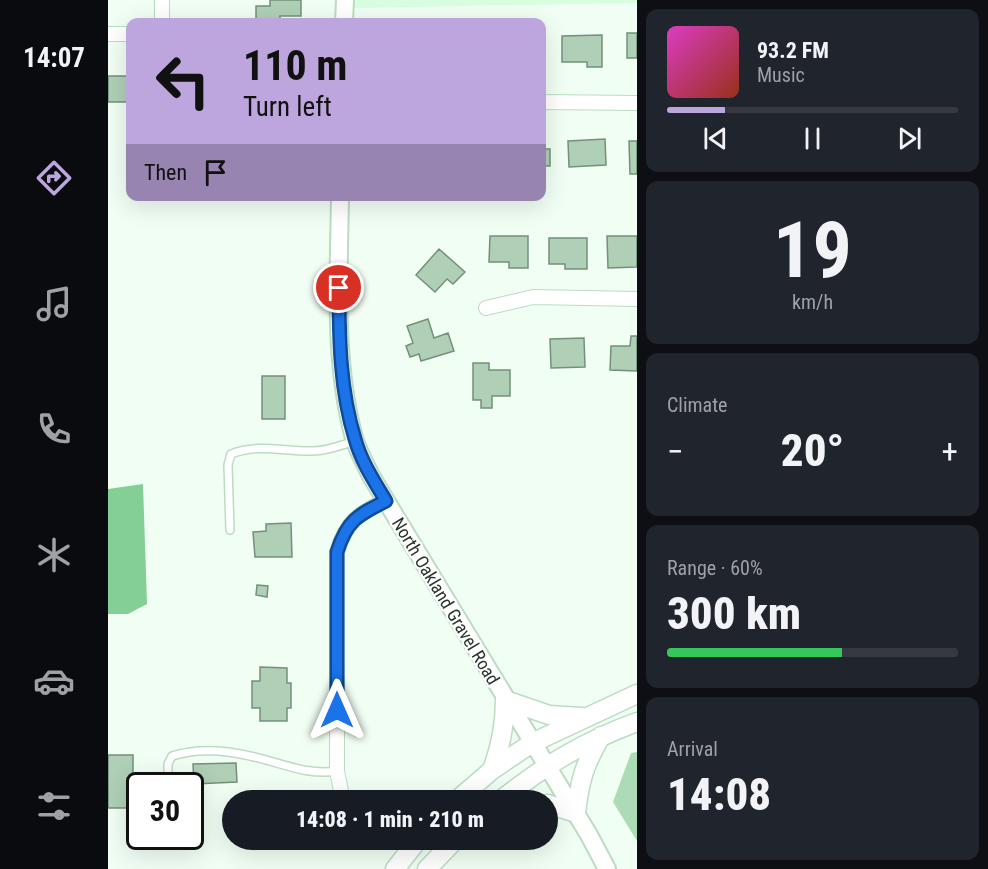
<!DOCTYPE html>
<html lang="en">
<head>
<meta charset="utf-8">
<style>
  :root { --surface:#171b24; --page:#20242c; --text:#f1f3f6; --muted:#9ea1a6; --line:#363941; --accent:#bda6dd }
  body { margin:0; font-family:"Roboto Condensed",sans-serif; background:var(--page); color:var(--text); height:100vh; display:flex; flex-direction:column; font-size:22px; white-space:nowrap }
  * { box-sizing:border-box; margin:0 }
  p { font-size:20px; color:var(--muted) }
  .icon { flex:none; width:33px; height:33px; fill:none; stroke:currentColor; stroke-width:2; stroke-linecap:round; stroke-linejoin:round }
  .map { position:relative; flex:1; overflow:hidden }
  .details { display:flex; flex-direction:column; gap:9px; padding:9px; background:#0d0f14; width:351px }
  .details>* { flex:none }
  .top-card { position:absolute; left:18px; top:18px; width:420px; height:183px; border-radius:12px; box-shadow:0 6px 24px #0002; background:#bda6dd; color:#111; overflow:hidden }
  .speed { position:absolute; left:18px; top:772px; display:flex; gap:12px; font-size:30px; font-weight:700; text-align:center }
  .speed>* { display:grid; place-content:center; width:78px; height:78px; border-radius:50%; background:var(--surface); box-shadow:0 6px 24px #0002; line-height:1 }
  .speed .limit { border:3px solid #111; border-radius:9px; background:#fff; color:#111 }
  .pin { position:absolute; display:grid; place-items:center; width:51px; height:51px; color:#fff; margin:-26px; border:3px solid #fff; border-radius:50%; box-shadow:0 2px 6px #0007 }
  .me { position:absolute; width:66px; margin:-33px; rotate:0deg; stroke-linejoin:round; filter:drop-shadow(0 0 4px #0008) }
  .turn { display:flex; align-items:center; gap:21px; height:126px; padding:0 18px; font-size:27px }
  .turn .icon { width:78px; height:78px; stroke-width:2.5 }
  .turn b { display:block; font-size:42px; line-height:51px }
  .then { display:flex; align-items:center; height:57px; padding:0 18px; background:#0003; gap:12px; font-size:22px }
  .big { font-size:45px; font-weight:800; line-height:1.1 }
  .details .tile { flex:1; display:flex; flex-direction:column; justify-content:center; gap:9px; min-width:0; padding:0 21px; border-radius:12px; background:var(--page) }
  .details .dial { align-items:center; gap:0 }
  .dial b { font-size:78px; line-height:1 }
  .song { display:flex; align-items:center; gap:18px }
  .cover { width:72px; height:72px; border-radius:9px; background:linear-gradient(135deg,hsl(310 70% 55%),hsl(10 70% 35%)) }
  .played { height:6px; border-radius:3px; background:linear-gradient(90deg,var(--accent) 20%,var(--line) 20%) }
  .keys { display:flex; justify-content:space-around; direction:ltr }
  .heat { display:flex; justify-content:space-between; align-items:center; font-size:33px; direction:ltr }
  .charge { height:9px; border-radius:4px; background:linear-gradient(90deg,#34c759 60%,var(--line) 0) }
  .trip { position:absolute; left:114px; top:790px; width:336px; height:60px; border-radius:30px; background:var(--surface); box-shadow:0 6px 24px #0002; font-weight:800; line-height:60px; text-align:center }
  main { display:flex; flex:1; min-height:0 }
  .dock { display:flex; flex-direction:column; width:108px; justify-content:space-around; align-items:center; background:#090b0e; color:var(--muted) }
  .dock .icon { width:42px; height:42px }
  .dock .on { color:var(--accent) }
  .dock b { font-size:27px; color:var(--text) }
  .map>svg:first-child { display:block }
</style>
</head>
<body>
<main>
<nav class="dock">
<b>14:07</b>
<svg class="icon on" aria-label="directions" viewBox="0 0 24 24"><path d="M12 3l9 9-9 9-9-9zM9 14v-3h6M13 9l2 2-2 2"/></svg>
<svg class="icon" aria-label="music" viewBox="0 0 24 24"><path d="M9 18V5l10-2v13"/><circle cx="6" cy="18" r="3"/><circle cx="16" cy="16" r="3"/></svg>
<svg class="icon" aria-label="phone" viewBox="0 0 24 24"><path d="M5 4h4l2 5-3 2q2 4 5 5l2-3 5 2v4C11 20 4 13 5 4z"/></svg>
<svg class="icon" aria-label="climate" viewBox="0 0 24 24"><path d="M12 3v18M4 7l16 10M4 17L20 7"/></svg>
<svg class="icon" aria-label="car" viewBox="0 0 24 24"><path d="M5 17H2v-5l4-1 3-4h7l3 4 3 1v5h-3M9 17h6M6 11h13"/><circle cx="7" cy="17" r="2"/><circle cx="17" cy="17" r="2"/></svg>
<svg class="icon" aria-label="filters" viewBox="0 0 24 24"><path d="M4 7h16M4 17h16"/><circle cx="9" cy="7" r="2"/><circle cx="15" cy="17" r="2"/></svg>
</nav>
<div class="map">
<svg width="529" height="869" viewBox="0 0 529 869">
  <rect width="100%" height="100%" fill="#f1fef3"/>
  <path fill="#d7ffdf" d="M245,0H529V3L245,8Z"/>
  <path fill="#abdcb5" d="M529,752V841L505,802L523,753Z"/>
  <path fill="#84cf96" d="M35,484L39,604L20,614H0V489Z"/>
  <path fill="#afcfb6" stroke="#73917a" stroke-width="1.5" d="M162,0H193V16H172V22H148V6H162Z
    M519,33H529V58H519Z
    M494,35V67H479V62H454V36Z
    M0,76H22V102H0Z
    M434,135H436V149H442V166H434Z
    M497,139L498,165L461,167L460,141Z
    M521,141H529V174H522Z
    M382,236H420V268H401V262H381Z
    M499,236H529V267L500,268Z
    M441,238H479V269H457V264H441Z
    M331,249L357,272L345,284L339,279L327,292L308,275Z
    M320,319L326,338L340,333L346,351L313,361L311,354L302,357L298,346L305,343L299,326Z
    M523,336H529V371L502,370L503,346H522Z
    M476,338L477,367L443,368L442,339Z
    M365,363H381V370H402V396H384V408H373V400H365Z
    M154,376H177V419H154Z
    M183,523L184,557H147L145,532L158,531V524Z
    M149,585L160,586L159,597L148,595Z
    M152,667L179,668V683H183V708H179V721H152V708H144V681H152Z
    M0,755H25V808H0Z
    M128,763L129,782L86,784L85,764Z"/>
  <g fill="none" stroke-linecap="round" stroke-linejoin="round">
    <defs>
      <path id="service" d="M122,530L120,465L123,454C149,443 178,452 205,451C219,451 234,445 247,441
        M60,786V764L64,756C89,748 117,750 142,756C172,762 198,776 229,771"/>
      <path id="minor" d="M54,22V0
        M0,34H22
        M434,102L529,103
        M378,308L425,297L529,299
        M235,801L229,771V552C239,520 250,515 278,500"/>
      <path id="tertiary" d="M236,22L237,0
        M232,196C231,277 225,360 246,438C250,451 257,464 263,476L481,835L499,869"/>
      <path id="secondary" d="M384,770C393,746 397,725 397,700L441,715L474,717
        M348,801L384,770L424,743L529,694
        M392,801C435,766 477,741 529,722
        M440,804L468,813C472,779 476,766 493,736
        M287,869L310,840
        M319,869L347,840"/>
    </defs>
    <use href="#service" stroke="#bcdcc2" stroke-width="10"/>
    <use href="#minor" stroke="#bcdcc2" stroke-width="16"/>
    <use href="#tertiary" stroke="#bcdcc2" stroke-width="20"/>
    <use href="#secondary" stroke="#bcdcc2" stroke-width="21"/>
    <use href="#service" stroke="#fff" stroke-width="7"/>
    <use href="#minor" stroke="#fff" stroke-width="14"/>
    <use href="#tertiary" stroke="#fff" stroke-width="16"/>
    <use href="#secondary" stroke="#fff" stroke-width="18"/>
  </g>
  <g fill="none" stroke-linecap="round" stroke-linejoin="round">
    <defs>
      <path id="route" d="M229,710V552C239,520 250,515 278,501C266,481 253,461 247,439C232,390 231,339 231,288"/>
    </defs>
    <use href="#route" stroke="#114b97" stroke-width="15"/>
    <use href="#route" stroke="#1a73e8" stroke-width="10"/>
  </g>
  <g text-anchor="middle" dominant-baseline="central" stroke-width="4.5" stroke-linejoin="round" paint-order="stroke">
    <g font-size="18" fill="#28352b" stroke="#fff">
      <text transform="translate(338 601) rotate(59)">North Oakland Gravel Road</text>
    </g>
  </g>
</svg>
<div class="speed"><div class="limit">30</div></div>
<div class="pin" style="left:231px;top:288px;background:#d93025"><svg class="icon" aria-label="arrive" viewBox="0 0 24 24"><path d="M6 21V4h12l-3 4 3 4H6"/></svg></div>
<svg class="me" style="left:229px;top:710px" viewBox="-20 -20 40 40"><path d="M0-17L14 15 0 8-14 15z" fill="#1a73e8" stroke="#fff" stroke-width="4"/></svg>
<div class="trip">14:08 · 1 min · 210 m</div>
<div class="top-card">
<div class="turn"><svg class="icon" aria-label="left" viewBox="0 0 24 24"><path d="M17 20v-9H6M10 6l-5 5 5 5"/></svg><div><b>110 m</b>Turn left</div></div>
<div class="then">Then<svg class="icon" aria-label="arrive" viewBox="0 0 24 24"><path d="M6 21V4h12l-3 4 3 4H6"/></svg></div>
</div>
</div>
<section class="details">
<div class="tile">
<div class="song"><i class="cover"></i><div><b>93.2 FM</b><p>Music</p></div></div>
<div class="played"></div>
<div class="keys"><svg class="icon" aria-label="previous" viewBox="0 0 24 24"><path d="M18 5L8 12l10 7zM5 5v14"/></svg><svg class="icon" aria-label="pause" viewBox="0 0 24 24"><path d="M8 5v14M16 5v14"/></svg><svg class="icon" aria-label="next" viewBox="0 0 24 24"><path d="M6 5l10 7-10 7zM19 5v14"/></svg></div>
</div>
<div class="tile dial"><b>19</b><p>km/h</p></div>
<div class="tile"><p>Climate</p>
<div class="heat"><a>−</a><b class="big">20°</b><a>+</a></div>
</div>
<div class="tile"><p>Range · 60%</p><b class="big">300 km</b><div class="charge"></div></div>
<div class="tile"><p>Arrival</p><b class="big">14:08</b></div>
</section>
</main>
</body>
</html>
